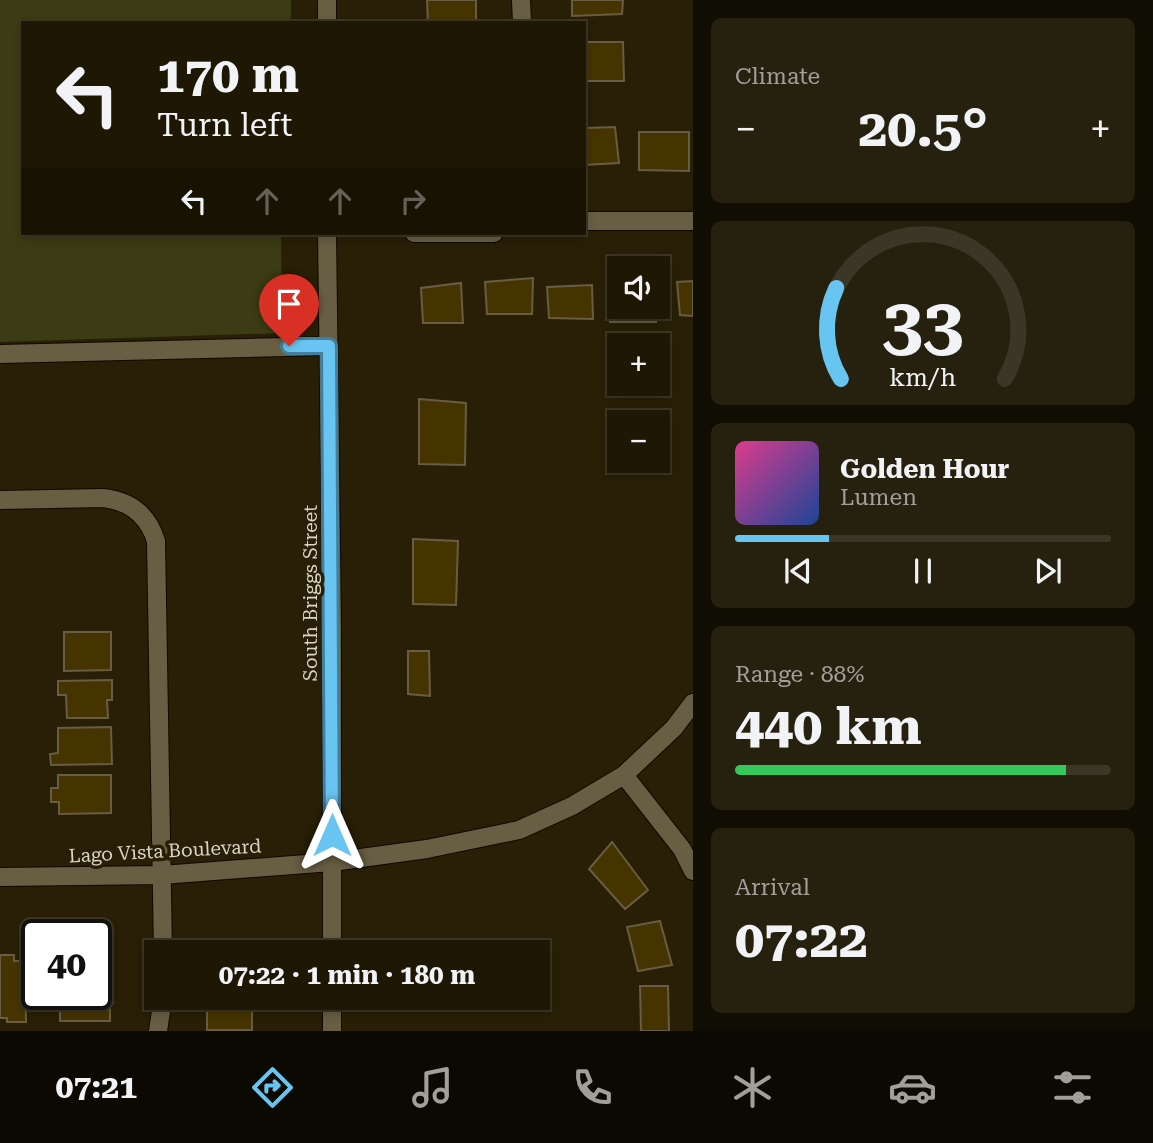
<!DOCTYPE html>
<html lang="en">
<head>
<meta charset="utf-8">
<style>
  :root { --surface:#1e1704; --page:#26200e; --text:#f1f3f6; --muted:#a19f9a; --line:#3c3626; --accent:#68c4f0 }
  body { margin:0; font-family:"Roboto Serif",serif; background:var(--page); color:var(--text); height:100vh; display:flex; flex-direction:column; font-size:26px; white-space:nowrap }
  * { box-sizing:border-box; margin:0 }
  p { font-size:23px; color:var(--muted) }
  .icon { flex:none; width:38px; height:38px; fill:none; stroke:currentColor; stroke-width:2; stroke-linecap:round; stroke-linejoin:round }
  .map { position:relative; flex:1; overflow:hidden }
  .sheet { display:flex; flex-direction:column; gap:18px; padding:18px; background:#100d02; width:460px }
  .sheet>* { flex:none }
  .guide { position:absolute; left:21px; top:21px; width:565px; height:214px; border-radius:0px; box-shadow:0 4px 10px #0003,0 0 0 2px var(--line); background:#1e1704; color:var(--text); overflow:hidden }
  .fabs { position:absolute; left:607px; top:256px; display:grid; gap:14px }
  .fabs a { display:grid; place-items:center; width:63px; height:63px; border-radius:0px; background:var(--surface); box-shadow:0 4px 10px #0003,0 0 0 2px var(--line); font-size:35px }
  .speed { position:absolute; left:21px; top:919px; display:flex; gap:14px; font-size:35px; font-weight:700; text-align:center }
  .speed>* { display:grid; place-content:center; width:91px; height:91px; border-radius:50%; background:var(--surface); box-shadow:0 4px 10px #0003,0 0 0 2px var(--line); line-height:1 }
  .speed .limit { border:4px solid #111; border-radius:10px; background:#fff; color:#111 }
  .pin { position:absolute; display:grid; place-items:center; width:60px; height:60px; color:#fff; margin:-72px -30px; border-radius:50% 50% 50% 0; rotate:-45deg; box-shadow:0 0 7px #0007 }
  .pin .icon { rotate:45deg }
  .me { position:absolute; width:77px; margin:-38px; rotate:0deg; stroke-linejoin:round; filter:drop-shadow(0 0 5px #0008) }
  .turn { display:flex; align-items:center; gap:24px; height:147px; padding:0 21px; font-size:32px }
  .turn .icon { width:91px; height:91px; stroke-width:2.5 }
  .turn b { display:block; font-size:49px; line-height:60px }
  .lanes { display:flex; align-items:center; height:66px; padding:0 21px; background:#0003; justify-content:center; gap:35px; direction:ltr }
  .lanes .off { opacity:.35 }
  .big { font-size:52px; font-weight:700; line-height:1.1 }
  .sheet .card { flex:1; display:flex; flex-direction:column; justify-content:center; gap:10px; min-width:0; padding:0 24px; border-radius:10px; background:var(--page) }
  .sheet .dial { align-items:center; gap:0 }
  .dial svg { height:182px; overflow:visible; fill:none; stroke:var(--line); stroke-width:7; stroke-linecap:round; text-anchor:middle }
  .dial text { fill:var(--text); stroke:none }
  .song { display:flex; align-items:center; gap:21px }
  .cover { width:84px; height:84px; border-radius:10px; background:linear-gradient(135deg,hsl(330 70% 55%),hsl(220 70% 35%)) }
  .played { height:7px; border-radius:4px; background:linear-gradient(90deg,var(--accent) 25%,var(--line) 25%) }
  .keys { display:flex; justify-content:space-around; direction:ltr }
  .heat { display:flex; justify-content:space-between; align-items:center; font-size:38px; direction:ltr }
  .charge { height:10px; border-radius:5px; background:linear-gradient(90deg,#34c759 88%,var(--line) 0) }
  .trip { position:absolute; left:144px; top:940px; width:406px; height:70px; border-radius:0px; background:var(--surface); box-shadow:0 4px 10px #0003,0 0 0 2px var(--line); font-weight:700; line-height:70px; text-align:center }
  .tabs { display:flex; height:112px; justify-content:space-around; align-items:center; background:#0c0902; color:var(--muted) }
  .tabs .icon { width:49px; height:49px }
  .tabs .active { color:var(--accent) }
  .tabs b { font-size:32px; color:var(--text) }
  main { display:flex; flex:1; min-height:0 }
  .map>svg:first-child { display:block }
</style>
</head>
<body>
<main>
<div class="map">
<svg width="693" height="1031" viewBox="0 0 693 1031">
  <rect width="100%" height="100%" fill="#281f06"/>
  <path fill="#3b3c13" d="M0,0H291V23H23V233H281L282,333L0,342Z"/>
  <path fill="#463400" stroke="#685d44" stroke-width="2" d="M427,0H476V23H428Z
    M572,0H623L622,14L572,16Z
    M584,42H623L624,81H584Z
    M615,127L619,163L584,165V128Z
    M639,132H689V171L639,170Z
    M533,278L532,314H487L485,282Z
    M608,279H620V306H658L656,322H610Z
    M693,281V316L680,315L677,282Z
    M461,283L463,323H423L421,288Z
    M592,285L593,319L549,318L547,287Z
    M419,399L466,403L465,465L419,464Z
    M413,539L458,541L456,605L413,604Z
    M64,632H111V670L64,671Z
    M408,651H429L430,696L408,694Z
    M112,680V700H107L108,718H67L66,695H58V681Z
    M111,727L112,764L51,765L50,754L58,753V728Z
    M58,775H111V813L59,814V802H51V788H58Z
    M612,842L648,890L625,909L589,869Z
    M660,921L672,965L638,971L627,927Z
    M96,935H112L113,973H96Z
    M260,944V952H206V945Z
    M0,955H14V961H25L26,1022H7V1018H0Z
    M96,982H113V1003H110V1021H60V994H96Z
    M640,986H668L669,1031H641Z
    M207,998H257V1004H252V1030H207Z"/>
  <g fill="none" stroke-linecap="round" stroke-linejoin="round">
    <defs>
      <path id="minor" d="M521,0L522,23
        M327,23V0
        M584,221H693
        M327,233L332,625V952
        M414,233H494
        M0,354L329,346
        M0,500L103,498C130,501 148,515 156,541L163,952
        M624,775L682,849L693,871
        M0,877L162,875L332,862L427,849L519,830L572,806L624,775L674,728L693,703
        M332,998V1031
        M158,1031L163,998"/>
    </defs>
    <use href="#minor" stroke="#110800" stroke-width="20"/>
    <use href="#minor" stroke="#685e44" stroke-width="18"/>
  </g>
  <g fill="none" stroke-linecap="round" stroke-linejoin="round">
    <defs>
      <path id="route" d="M289,346H329L332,835"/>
    </defs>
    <use href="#route" stroke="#447f9c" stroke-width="18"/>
    <use href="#route" stroke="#68c4f0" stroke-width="12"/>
  </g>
  <g text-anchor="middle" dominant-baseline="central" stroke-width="7" stroke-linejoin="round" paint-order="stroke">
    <g font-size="19" fill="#d9d4c5" stroke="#281f06">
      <text transform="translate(310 593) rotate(-90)">South Briggs Street</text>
      <text transform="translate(165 851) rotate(-3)">Lago Vista Boulevard</text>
    </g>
  </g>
</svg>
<div class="fabs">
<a><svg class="icon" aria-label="sound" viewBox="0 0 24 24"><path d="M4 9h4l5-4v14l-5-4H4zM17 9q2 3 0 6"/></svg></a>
<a>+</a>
<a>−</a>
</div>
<div class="speed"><div class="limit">40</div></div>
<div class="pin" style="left:289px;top:346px;background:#d93025"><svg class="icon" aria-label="arrive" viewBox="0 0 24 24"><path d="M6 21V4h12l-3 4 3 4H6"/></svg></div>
<svg class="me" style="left:332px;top:835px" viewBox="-20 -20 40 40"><path d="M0-17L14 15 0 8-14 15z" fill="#68c4f0" stroke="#fff" stroke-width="4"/></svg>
<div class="trip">07:22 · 1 min · 180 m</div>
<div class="guide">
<div class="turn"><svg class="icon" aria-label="left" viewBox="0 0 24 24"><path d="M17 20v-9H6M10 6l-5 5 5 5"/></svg><div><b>170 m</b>Turn left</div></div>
<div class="lanes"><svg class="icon" aria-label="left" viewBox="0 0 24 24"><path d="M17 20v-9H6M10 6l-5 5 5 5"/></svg><svg class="icon off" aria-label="ahead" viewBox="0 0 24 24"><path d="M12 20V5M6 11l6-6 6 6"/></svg><svg class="icon off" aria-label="ahead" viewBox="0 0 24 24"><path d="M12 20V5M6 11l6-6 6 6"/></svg><svg class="icon off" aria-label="right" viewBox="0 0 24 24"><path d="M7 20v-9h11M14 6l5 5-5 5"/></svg></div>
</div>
</div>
<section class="sheet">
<div class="card"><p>Climate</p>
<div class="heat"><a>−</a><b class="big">20.5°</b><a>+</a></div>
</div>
<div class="card dial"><svg viewBox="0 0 100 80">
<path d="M14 69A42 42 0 1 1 86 69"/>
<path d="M14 69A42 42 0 0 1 12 29" stroke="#68c4f0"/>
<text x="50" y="56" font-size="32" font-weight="700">33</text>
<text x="50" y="72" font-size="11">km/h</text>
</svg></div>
<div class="card">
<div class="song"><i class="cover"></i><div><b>Golden Hour</b><p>Lumen</p></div></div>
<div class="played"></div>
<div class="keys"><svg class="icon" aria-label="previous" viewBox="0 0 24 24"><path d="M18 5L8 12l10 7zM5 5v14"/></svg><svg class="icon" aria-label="pause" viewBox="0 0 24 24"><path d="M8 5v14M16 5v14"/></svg><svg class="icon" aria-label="next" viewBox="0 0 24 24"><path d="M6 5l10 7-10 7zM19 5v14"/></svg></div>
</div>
<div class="card"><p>Range · 88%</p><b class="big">440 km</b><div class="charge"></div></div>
<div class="card"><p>Arrival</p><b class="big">07:22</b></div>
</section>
</main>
<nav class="tabs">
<b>07:21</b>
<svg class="icon active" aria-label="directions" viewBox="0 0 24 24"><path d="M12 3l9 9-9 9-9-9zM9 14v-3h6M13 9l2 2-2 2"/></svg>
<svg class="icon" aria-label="music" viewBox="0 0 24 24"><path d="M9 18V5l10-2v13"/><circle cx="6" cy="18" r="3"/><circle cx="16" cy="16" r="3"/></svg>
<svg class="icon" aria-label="phone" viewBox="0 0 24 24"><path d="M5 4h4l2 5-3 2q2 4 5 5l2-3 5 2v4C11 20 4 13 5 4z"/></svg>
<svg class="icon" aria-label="climate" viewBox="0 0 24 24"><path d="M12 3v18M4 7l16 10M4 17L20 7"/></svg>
<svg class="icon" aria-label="car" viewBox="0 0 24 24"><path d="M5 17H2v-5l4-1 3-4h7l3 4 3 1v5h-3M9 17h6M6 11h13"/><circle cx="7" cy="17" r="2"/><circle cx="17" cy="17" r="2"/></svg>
<svg class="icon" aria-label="filters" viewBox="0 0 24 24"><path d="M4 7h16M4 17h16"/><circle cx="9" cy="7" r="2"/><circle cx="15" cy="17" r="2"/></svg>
</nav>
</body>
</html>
